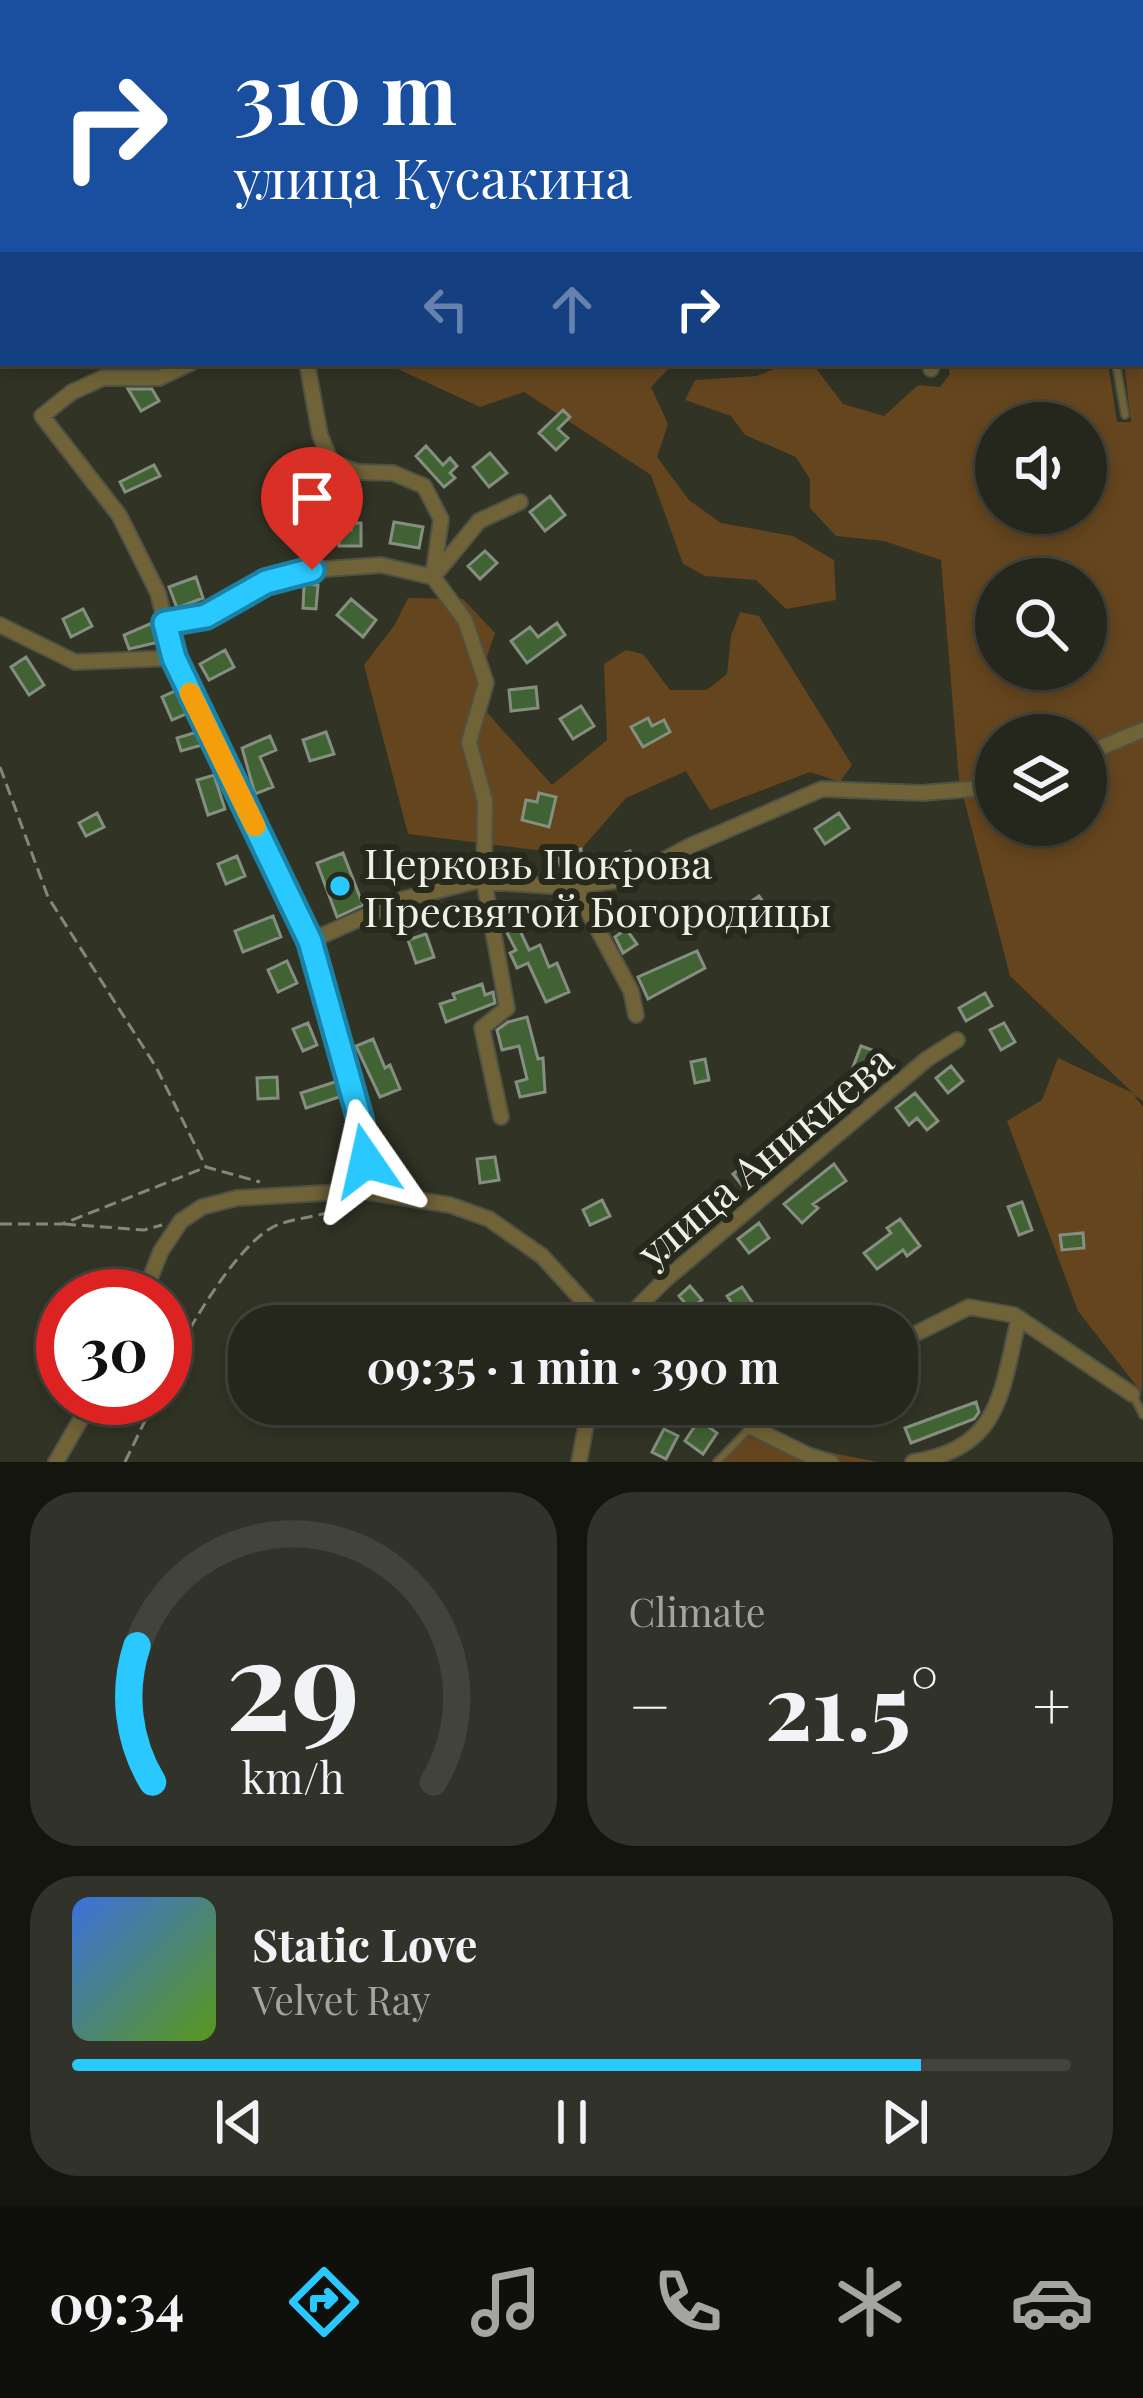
<!DOCTYPE html>
<html lang="en">
<head>
<meta charset="utf-8">
<style>
  :root { --surface:#25261c; --page:#313229; --text:#f1f3f6; --muted:#a3a5a3; --line:#42433b; --accent:#29c8ff }
  body { margin:0; font-family:"Playfair Display",serif; background:var(--page); color:var(--text); height:100vh; display:flex; flex-direction:column; font-size:45px; white-space:nowrap }
  * { box-sizing:border-box; margin:0 }
  p { font-size:39px; color:var(--muted) }
  .icon { flex:none; width:66px; height:66px; fill:none; stroke:currentColor; stroke-width:2; stroke-linecap:round; stroke-linejoin:round }
  .map { position:relative; height:1462px; overflow:hidden }
  .drawer { display:flex; flex-direction:column; gap:30px; padding:30px; background:#14150f; flex:1 }
  .drawer>* { flex:none }
  .hud { position:absolute; left:0px; top:0px; width:1143px; height:366px; box-shadow:0 6px 18px #0003,0 0 0 3px var(--line); background:#1a4fa0; color:#fff; overflow:hidden }
  .tools { position:absolute; left:975px; top:402px; display:grid; gap:24px }
  .tools a { display:grid; place-items:center; width:132px; height:132px; border-radius:50%; background:var(--surface); box-shadow:0 6px 18px #0003,0 0 0 3px var(--line); font-size:60px }
  .speed { position:absolute; left:36px; top:1269px; display:flex; gap:24px; font-size:60px; font-weight:700; text-align:center }
  .speed>* { display:grid; place-content:center; width:156px; height:156px; border-radius:50%; background:var(--surface); box-shadow:0 6px 18px #0003,0 0 0 3px var(--line); line-height:1 }
  .speed .limit { border:18px solid #d22; background:#fff; color:#111 }
  .pin { position:absolute; display:grid; place-items:center; width:102px; height:102px; color:#fff; margin:-123px -51px; border-radius:50% 50% 50% 0; rotate:-45deg; box-shadow:0 0 12px #0007 }
  .pin .icon { rotate:45deg }
  .me { position:absolute; width:132px; margin:-66px; rotate:349deg; stroke-linejoin:round; filter:drop-shadow(0 0 9px #0008) }
  .turn { display:flex; align-items:center; gap:42px; height:252px; padding:0 36px; font-size:54px }
  .turn .icon { width:156px; height:156px; stroke-width:2.5 }
  .turn b { display:block; font-size:84px; line-height:102px }
  .lanes { display:flex; align-items:center; height:114px; padding:0 36px; background:#0003; justify-content:center; gap:60px; direction:ltr }
  .lanes .off { opacity:.35 }
  .big { font-size:90px; font-weight:700; line-height:1.1 }
  .drawer .widget { flex:1; display:flex; flex-direction:column; justify-content:center; gap:18px; min-width:0; padding:0 42px; border-radius:48px; background:var(--page) }
  .drawer .dial { align-items:center; gap:0 }
  .dial svg { height:312px; overflow:visible; fill:none; stroke:var(--line); stroke-width:7; stroke-linecap:round; text-anchor:middle }
  .dial text { fill:var(--text); stroke:none }
  .song { display:flex; align-items:center; gap:36px }
  .cover { width:144px; height:144px; border-radius:18px; background:linear-gradient(135deg,hsl(220 70% 55%),hsl(90 70% 35%)) }
  .played { height:12px; border-radius:6px; background:linear-gradient(90deg,var(--accent) 85%,var(--line) 85%) }
  .keys { display:flex; justify-content:space-around; direction:ltr }
  .heat { display:flex; justify-content:space-between; align-items:center; font-size:66px; direction:ltr }
  .drawer .tiles { flex:1; display:grid; gap:30px; grid-template-columns:1fr 1fr }
  .widget:last-child { grid-column:span 2 }
  .trip { position:absolute; left:228px; top:1305px; width:690px; height:120px; border-radius:48px; background:var(--surface); box-shadow:0 6px 18px #0003,0 0 0 3px var(--line); font-weight:700; line-height:120px; text-align:center }
  .dock { display:flex; height:192px; justify-content:space-around; align-items:center; background:#0f0f0b; color:var(--muted) }
  .dock .icon { width:84px; height:84px }
  .dock .selected { color:var(--accent) }
  .dock b { font-size:54px; color:var(--text) }
  .map>svg:first-child { display:block }
</style>
</head>
<body>
<div class="map">
<svg width="1143" height="1462" viewBox="0 0 1143 1462">
  <rect width="100%" height="100%" fill="#313325"/>
  <path fill="#64451e" fill-rule="evenodd" d="M0,0H80L3,3L0,114Z
    M1143,231V1101L1134,1095L1143,1107L1142,1393L1078,1311L1007,1121L1042,1100L1058,1058L1133,1093L1010,976L959,780L941,560L884,541L836,536L810,508V479L796,457L745,435L731,416L685,400L695,380L757,376L789,363H812L843,404L884,416L918,385L940,387L950,374L947,363L1025,366L1028,363H1108L1117,422H1131L1124,363H1140ZM996,423H1086V513H996ZM996,579H1086V669H996ZM996,735H1086V825H996Z
    M385,363H674L651,387L668,424L657,457L689,500L721,523L793,536L834,560L836,600L786,609L756,580L705,576L683,564L651,475L524,392L480,407Z
    M408,598L463,599L495,633L473,697L552,785L607,740L604,664L626,650L643,654L670,690H707L727,674L731,636L740,612L759,616L852,765L840,782L810,772L710,810L686,771L626,798L576,855L408,834L364,665L394,626Z
    M745,1436L878,1462H723Z"/>
  <path fill="#416334" stroke="#858f81" stroke-width="3" d="M128,389H152L159,401L141,411Z
    M563,410L570,417L558,429L568,438L556,450L539,433Z
    M426,446L443,465L450,458L457,466L450,473L455,478L444,487L416,456Z
    M490,453L507,473L489,487L473,467Z
    M319,463L327,473L330,488L312,492L307,465Z
    M154,465L160,476L125,492L120,482Z
    M550,496L565,515L545,531L530,512Z
    M394,522L423,527L419,548L390,543Z
    M351,523H361V546H339L338,530H351Z
    M485,551L497,563L480,579L468,566Z
    M196,577L203,598L177,608L169,587Z
    M304,584L318,585L316,609L303,608Z
    M351,599L376,620L363,637L337,615Z
    M83,609L92,626L71,637L63,619Z
    M152,623L159,642L129,649L124,635Z
    M557,623L565,635L527,663L511,641L530,627L538,637Z
    M225,650L234,667L209,680L200,664Z
    M26,657L44,685L29,695L11,667Z
    M536,687L538,708L511,711L509,690Z
    M177,690L188,713L172,720L162,697Z
    M581,706L594,726L573,739L560,719Z
    M648,718L652,726L664,720L670,732L643,747L631,727Z
    M197,732L202,745L181,751L177,738Z
    M326,732L334,754L310,761L303,740Z
    M270,736L276,750L260,757L273,787L255,794L242,748Z
    M214,775L225,809L208,815L197,780Z
    M539,793L556,797L549,827L522,820L526,800L537,802Z
    M97,813L104,827L86,836L79,823Z
    M839,813L849,828L825,844L815,829Z
    M581,849L582,861L560,865L558,853Z
    M630,851L634,863L603,871L600,862Z
    M343,853L363,905L337,917L317,863Z
    M237,856L245,876L226,884L218,864Z
    M439,861L445,876L422,883L417,870Z
    M759,896L769,910L747,926L737,911Z
    M273,916L281,937L243,952L235,931Z
    M515,920L529,950L540,945L549,967L557,963L569,992L546,1002L528,963L517,968L510,953L516,950L504,927Z
    M626,929L637,944L623,953L615,937Z
    M426,934L434,957L416,963L408,940Z
    M697,951L705,968L648,999L638,977Z
    M287,961L297,983L278,992L268,970Z
    M482,984L485,995L493,992L495,1003L446,1022L440,1004L455,999L453,994Z
    M985,993L992,1006L966,1021L959,1008Z
    M527,1017L538,1059L543,1058L545,1092L520,1097L516,1082L527,1079L519,1046L502,1050L497,1030L508,1022Z
    M308,1023L317,1045L303,1051L293,1029Z
    M1004,1023L1015,1042L1001,1050L990,1030Z
    M373,1039L385,1068L390,1065L400,1089L380,1097L356,1046Z
    M861,1046L880,1053L871,1079L851,1072Z
    M705,1059L709,1080L695,1083L691,1062Z
    M951,1066L963,1081L948,1093L936,1078Z
    M277,1077L278,1098L258,1099L257,1078Z
    M338,1081L342,1096L306,1108L301,1093Z
    M915,1093L938,1121L927,1130L917,1118L909,1125L896,1108Z
    M495,1157L499,1180L480,1183L477,1159Z
    M754,1158L764,1172L744,1188L733,1174Z
    M834,1164L846,1181L813,1204L818,1208L802,1223L784,1204Z
    M716,1190L728,1205L713,1217L701,1203Z
    M602,1200L610,1216L590,1225L583,1210Z
    M1022,1202L1032,1230L1019,1235L1008,1207Z
    M900,1219L920,1246L907,1256L903,1250L877,1269L864,1253L891,1233L887,1228Z
    M759,1223L769,1238L749,1253L738,1239Z
    M1083,1233L1084,1248L1062,1250L1060,1235Z
    M690,1286L702,1300L690,1309L679,1296Z
    M742,1287L752,1302L737,1311L727,1296Z
    M976,1402L979,1412L974,1419L911,1443L905,1428Z
    M699,1420L717,1433L703,1454L685,1441Z
    M664,1429L678,1436L666,1459L652,1452Z"/>
  <g fill="none" stroke-linecap="round" stroke-linejoin="round">
    <defs>
      <path id="service" d="M851,0V3
        M1116,363L1125,415
        M1134,1397L1143,1415
        M717,1462L751,1427"/>
      <path id="minor" d="M1140,217L1143,215
        M191,363L159,378H103L72,392L42,416L119,515L158,593L174,658L310,941L360,1119L366,1161L361,1191
        M307,363L320,435L331,462L357,472L393,473L424,486L441,519L433,577L465,620L486,683L469,742L485,801L484,881L507,1008L482,1028L501,1117
        M930,363L931,369
        M165,623L206,616L266,582L312,570L381,565L433,577L479,521L520,502
        M0,625L75,662L174,658
        M1086,754L1143,730
        M574,885L631,991L636,1015
        M310,941L404,899L476,881L567,887L629,879L690,846L822,789L922,793L996,787
        M143,1296L161,1251L181,1221L202,1207L237,1198L361,1191L450,1205L489,1219L542,1256L606,1326
        M619,1326L666,1279L927,1059L957,1040
        M897,1343L969,1307L1014,1315L1132,1394
        M727,1404H777
        M750,1407L751,1427L810,1456L831,1462
        M56,1462L93,1398
        M579,1462L590,1404
        M913,1462C1002,1448 1001,1391 1019,1318"/>
    </defs>
    <use href="#service" stroke="#4f5144" stroke-width="10"/>
    <use href="#minor" stroke="#4f5144" stroke-width="18"/>
    <path stroke="#86877c" stroke-width="3" stroke-dasharray="12 6" stroke-linecap="butt" d="M359,3V0
      M965,3L966,0
      M0,767L48,897L156,1067L206,1167L260,1182
      M0,1224H62L204,1168
      M64,1224L144,1230L162,1225
      M165,1377C182,1338 236,1244 275,1226C297,1216 327,1218 346,1204
      M125,1462L156,1398"/>
    <use href="#service" stroke="#706337" stroke-width="6"/>
    <use href="#minor" stroke="#706337" stroke-width="14"/>
  </g>
  <g fill="none" stroke-linecap="round" stroke-linejoin="round">
    <defs>
      <path id="route" d="M312,570L266,582L206,616L165,623L174,658L310,941L360,1119L366,1161"/>
    </defs>
    <use href="#route" stroke="#1b82a6" stroke-width="30"/>
    <use href="#route" stroke="#29c8ff" stroke-width="21"/>
    <path stroke="#f59e0b" stroke-width="21" d="M190,693L255,826"/>
  </g>
  <circle fill="#29c8ff" stroke="#27291c" stroke-width="4.5" cx="340" cy="886" r="12"/>
  <g text-anchor="middle" dominant-baseline="central" stroke-width="12" stroke-linejoin="round" paint-order="stroke">
    <g font-size="42" fill="#eff0e8" stroke="#27291c" text-anchor="start">
      <text x="364" y="862">Церковь Покрова<tspan x="364" dy="48">Пресвятой Богородицы</tspan></text>
    </g>
    <g font-size="42" fill="#eff0e8" stroke="#27291c">
      <text transform="translate(764 1155) rotate(-40)">улица Аникиева</text>
    </g>
  </g>
</svg>
<div class="tools">
<a><svg class="icon" aria-label="sound" viewBox="0 0 24 24"><path d="M4 9h4l5-4v14l-5-4H4zM17 9q2 3 0 6"/></svg></a>
<a><svg class="icon" aria-label="search" viewBox="0 0 24 24"><circle cx="10" cy="10" r="6"/><path d="M15 15l6 6"/></svg></a>
<a><svg class="icon" aria-label="layers" viewBox="0 0 24 24"><path d="M12 4l9 5-9 5-9-5zM3 14l9 5 9-5"/></svg></a>
</div>
<div class="speed"><div class="limit">30</div></div>
<div class="pin" style="left:312px;top:570px;background:#d93025"><svg class="icon" aria-label="arrive" viewBox="0 0 24 24"><path d="M6 21V4h12l-3 4 3 4H6"/></svg></div>
<svg class="me" style="left:366px;top:1161px" viewBox="-20 -20 40 40"><path d="M0-17L14 15 0 8-14 15z" fill="#29c8ff" stroke="#fff" stroke-width="4"/></svg>
<div class="trip">09:35 · 1 min · 390 m</div>
<div class="hud">
<div class="turn"><svg class="icon" aria-label="right" viewBox="0 0 24 24"><path d="M7 20v-9h11M14 6l5 5-5 5"/></svg><div><b>310 m</b>улица Кусакина</div></div>
<div class="lanes"><svg class="icon off" aria-label="left" viewBox="0 0 24 24"><path d="M17 20v-9H6M10 6l-5 5 5 5"/></svg><svg class="icon off" aria-label="ahead" viewBox="0 0 24 24"><path d="M12 20V5M6 11l6-6 6 6"/></svg><svg class="icon" aria-label="right" viewBox="0 0 24 24"><path d="M7 20v-9h11M14 6l5 5-5 5"/></svg></div>
</div>
</div>
<section class="drawer">
<div class="tiles">
<div class="widget dial"><svg viewBox="0 0 100 80">
<path d="M14 69A42 42 0 1 1 86 69"/>
<path d="M14 69A42 42 0 0 1 10 34" stroke="#29c8ff"/>
<text x="50" y="56" font-size="32" font-weight="700">29</text>
<text x="50" y="72" font-size="11">km/h</text>
</svg></div>
<div class="widget"><p>Climate</p>
<div class="heat"><a>−</a><b class="big">21.5°</b><a>+</a></div>
</div>
<div class="widget">
<div class="song"><i class="cover"></i><div><b>Static Love</b><p>Velvet Ray</p></div></div>
<div class="played"></div>
<div class="keys"><svg class="icon" aria-label="previous" viewBox="0 0 24 24"><path d="M18 5L8 12l10 7zM5 5v14"/></svg><svg class="icon" aria-label="pause" viewBox="0 0 24 24"><path d="M8 5v14M16 5v14"/></svg><svg class="icon" aria-label="next" viewBox="0 0 24 24"><path d="M6 5l10 7-10 7zM19 5v14"/></svg></div>
</div>
</div>
</section>
<nav class="dock">
<b>09:34</b>
<svg class="icon selected" aria-label="directions" viewBox="0 0 24 24"><path d="M12 3l9 9-9 9-9-9zM9 14v-3h6M13 9l2 2-2 2"/></svg>
<svg class="icon" aria-label="music" viewBox="0 0 24 24"><path d="M9 18V5l10-2v13"/><circle cx="6" cy="18" r="3"/><circle cx="16" cy="16" r="3"/></svg>
<svg class="icon" aria-label="phone" viewBox="0 0 24 24"><path d="M5 4h4l2 5-3 2q2 4 5 5l2-3 5 2v4C11 20 4 13 5 4z"/></svg>
<svg class="icon" aria-label="climate" viewBox="0 0 24 24"><path d="M12 3v18M4 7l16 10M4 17L20 7"/></svg>
<svg class="icon" aria-label="car" viewBox="0 0 24 24"><path d="M5 17H2v-5l4-1 3-4h7l3 4 3 1v5h-3M9 17h6M6 11h13"/><circle cx="7" cy="17" r="2"/><circle cx="17" cy="17" r="2"/></svg>
</nav>
</body>
</html>
